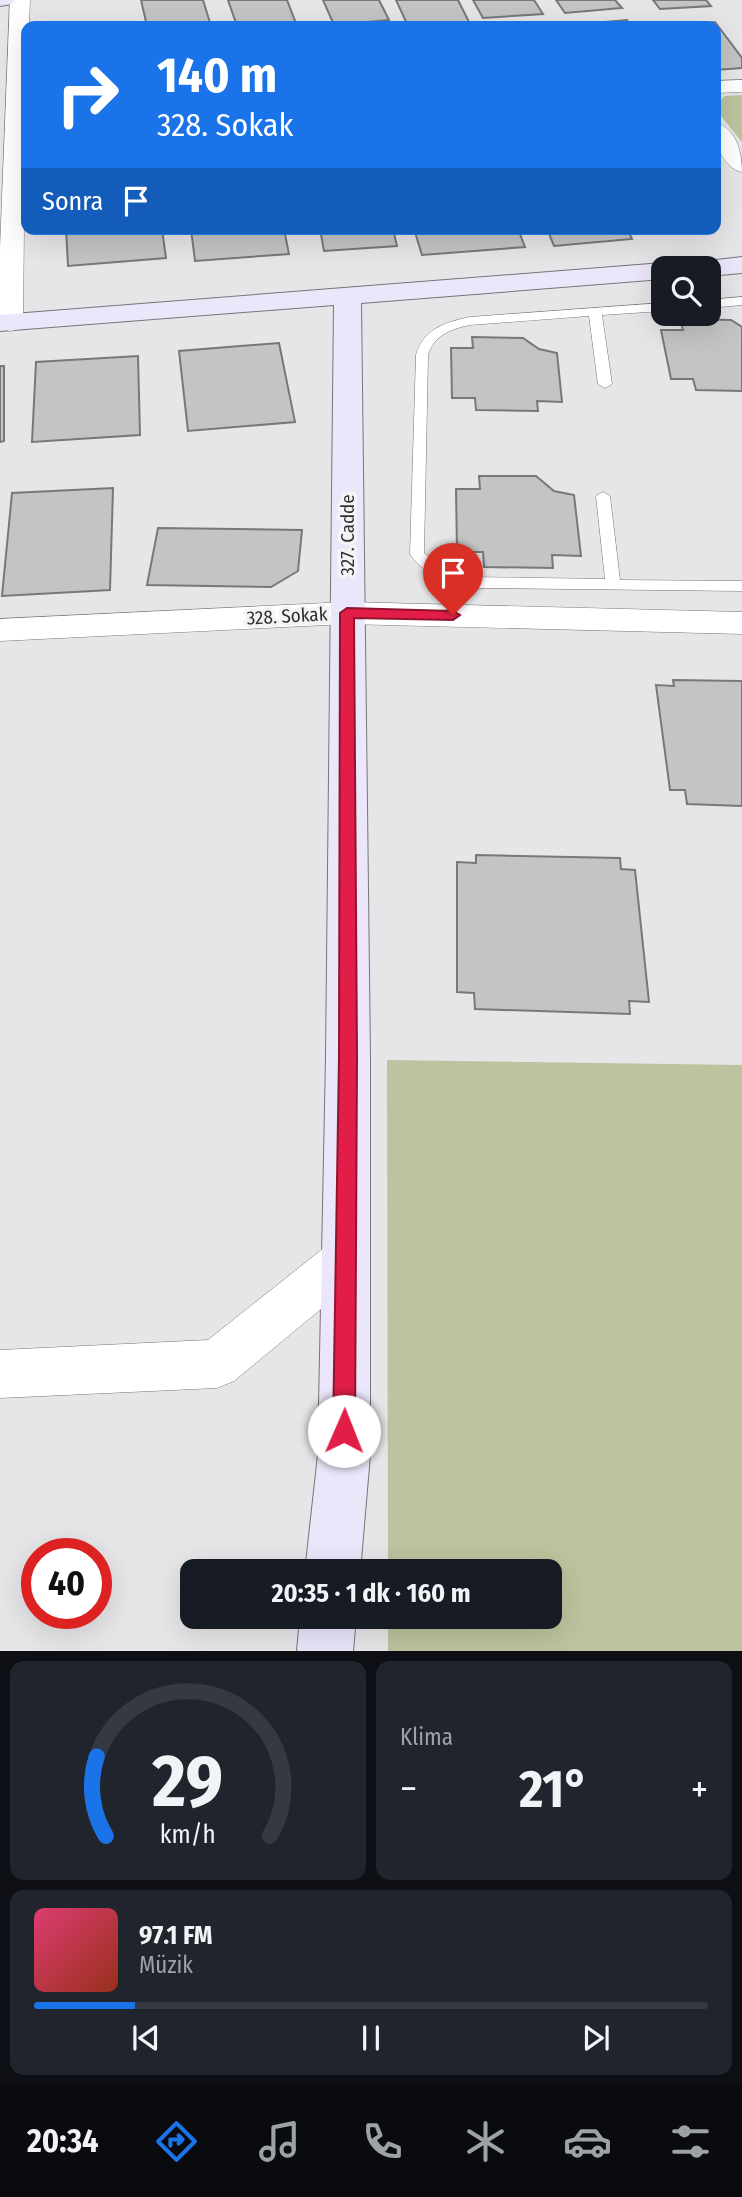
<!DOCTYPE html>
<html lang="tr">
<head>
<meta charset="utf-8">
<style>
  :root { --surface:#171b24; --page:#20242c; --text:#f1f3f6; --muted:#9ea1a6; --line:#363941; --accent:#1a73e8 }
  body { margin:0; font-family:"Fira Sans Condensed",sans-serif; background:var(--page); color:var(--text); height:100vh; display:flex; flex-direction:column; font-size:26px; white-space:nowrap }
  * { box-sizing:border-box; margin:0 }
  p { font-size:23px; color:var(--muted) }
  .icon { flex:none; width:38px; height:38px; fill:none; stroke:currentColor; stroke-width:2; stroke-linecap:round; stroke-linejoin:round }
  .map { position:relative; height:1651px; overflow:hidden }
  .details { display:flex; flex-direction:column; gap:10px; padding:10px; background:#0d0f14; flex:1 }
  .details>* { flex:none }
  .hud { position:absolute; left:21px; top:21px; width:700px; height:214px; border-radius:14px; box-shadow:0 7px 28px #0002; background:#1a73e8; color:#fff; overflow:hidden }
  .controls { position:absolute; left:651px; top:256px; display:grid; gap:14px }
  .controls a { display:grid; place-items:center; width:70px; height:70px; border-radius:14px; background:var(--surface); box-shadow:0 7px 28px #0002; font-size:35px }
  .speed { position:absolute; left:21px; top:1538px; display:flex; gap:14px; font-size:35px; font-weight:700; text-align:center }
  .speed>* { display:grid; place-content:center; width:91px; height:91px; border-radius:50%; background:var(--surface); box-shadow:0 7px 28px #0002; line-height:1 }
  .speed .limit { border:10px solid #d22; background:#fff; color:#111 }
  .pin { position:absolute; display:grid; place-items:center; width:60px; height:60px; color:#fff; margin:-72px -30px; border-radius:50% 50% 50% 0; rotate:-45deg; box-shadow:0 0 7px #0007 }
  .pin .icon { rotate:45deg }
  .me { position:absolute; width:77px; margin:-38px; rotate:1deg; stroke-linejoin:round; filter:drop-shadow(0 0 5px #0008) }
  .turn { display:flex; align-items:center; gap:24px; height:147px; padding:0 21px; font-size:32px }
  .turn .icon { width:91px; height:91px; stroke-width:2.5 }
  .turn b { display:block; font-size:49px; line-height:60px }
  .then { display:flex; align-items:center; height:66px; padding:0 21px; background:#0003; gap:14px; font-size:26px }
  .big { font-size:52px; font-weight:700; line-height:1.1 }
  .details .widget { flex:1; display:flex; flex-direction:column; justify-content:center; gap:10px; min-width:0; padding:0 24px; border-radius:14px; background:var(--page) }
  .details .dial { align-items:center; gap:0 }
  .dial svg { height:182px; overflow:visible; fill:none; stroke:var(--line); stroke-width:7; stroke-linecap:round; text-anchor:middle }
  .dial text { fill:var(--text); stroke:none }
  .song { display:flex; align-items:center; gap:21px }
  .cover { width:84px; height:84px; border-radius:10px; background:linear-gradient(135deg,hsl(340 70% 55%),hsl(10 70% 35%)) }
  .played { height:7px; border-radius:4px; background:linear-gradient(90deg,var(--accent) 15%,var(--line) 15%) }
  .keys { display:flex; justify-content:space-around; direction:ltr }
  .heat { display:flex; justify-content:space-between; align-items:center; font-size:38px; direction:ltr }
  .details .tiles { flex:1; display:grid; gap:10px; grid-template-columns:1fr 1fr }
  .widget:last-child { grid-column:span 2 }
  .trip { position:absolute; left:180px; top:1559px; width:382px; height:70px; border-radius:14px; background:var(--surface); box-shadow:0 7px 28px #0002; font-weight:700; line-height:70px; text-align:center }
  .dock { display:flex; height:112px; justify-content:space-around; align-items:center; background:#090b0e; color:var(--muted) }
  .dock .icon { width:49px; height:49px }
  .dock .on { color:var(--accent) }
  .dock b { font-size:32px; color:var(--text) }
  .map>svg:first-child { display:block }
</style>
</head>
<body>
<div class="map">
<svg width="742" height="1651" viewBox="0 0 742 1651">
  <rect width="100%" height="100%" fill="#e6e6e9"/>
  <path fill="#bcc39e" d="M742,95V142L717,111L716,104L725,96Z
    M387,1060L742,1065V1651H388V1617H550V1572L388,1571Z"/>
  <path fill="#c3c4c6" stroke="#78787a" stroke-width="2" d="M141,0H203L211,26H147Z
    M228,0H287L297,26H237Z
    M323,0H379L389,20L334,25Z
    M396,0H458L470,24L408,26Z
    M473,0H534L543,14L483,18Z
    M556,0H615L622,8L565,13Z
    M653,0H706L711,6L660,9Z
    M627,20L631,26H583L581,24Z
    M715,22L742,58V68L716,70V26H655Z
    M66,229H162L166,258L68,266Z
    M191,229H284L289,254L195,261Z
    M320,229H393L397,246L324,251Z
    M414,229H518L525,247L422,255Z
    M547,229H627L632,239L554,246Z
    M680,319L731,320L742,327V391L696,390L693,379H671L661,330H683Z
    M472,337L523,338L539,349L557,353L562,402L537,401L538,411L476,410L475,398H452L451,348H473Z
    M279,343L295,422L188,431L179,351Z
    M138,356L140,435L32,442L36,362Z
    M0,366H4V441L0,442Z
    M479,476H536L554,491L574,495L581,556L552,555L553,568L484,567L483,552H457L456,489H480Z
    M113,488L110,590L2,596L12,493Z
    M158,528L302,530L298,571L271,587L147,585Z
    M673,680L742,681V806L687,804L685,790H670L656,685L674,686Z
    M476,855L620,858L621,869L635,870L649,1002L629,1001L630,1014L475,1009L474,993L457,992V862L476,863Z"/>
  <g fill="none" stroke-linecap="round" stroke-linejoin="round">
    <defs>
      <path id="lane" d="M742,297V305L709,308V300Z
        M663,303V311L602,315L612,384L605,388L598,384L589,316L470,325C451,329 434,335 428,355L424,553L442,568L468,577L605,579L596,496L603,492L610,496L620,580L742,581V591L477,588C450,584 426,577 410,554L416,355C423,329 446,322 470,317Z"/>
      <path id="street" d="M10,0H30L29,26H26L23,323L19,329L10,331L0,327V248Z
        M742,80V92L716,93V81Z
        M716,123C737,129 742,153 742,172C721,167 715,142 716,123Z
        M347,602L742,612V634L347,624L0,641V619Z
        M346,1237L362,1243L369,1259L362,1275L234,1381L217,1388L0,1398V1350L208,1340L330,1243Z"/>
      <path id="secondary" d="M0,0H15L12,4L0,6Z
        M742,257V273L709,276V268H695L699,262Z
        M663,263L674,268H663V279L361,303L370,1057V1455L360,1572H305L318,1455L326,1057L334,305L0,331V315Z
        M300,1617H356L353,1651H297Z"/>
    </defs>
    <use href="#lane" stroke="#767678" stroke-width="1"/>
    <use href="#street" stroke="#767678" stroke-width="1"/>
    <use href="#secondary" stroke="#767678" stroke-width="2"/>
    <use href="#lane" fill="#fff" fill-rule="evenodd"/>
    <use href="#street" fill="#fff" fill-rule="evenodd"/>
    <use href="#secondary" fill="#ebe6fa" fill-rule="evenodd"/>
  </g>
  <path fill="#e11d48" stroke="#92132f" stroke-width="2" d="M347,608L453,611L460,615L453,620L354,618L357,1057L355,1431L352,1438L344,1442L336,1438L333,1431L339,1057L340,613Z"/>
  <g text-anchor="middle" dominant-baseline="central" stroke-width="7" stroke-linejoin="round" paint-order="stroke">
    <g font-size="19" fill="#303031" stroke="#f3f4f6">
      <text transform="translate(347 535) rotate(-90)">327. Cadde</text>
      <text transform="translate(287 616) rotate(-3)">328. Sokak</text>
    </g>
  </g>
</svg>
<div class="controls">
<a><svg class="icon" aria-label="search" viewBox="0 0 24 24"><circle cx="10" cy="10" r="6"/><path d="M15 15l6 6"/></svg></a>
</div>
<div class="speed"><div class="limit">40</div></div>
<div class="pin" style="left:453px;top:615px;background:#d93025"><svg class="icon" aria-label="arrive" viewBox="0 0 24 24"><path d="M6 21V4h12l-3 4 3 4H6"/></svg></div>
<svg class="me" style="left:344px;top:1431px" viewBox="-20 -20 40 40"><circle r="19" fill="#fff"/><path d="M0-13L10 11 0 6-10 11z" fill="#e11d48"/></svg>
<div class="trip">20:35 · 1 dk · 160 m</div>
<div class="hud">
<div class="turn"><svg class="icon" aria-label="right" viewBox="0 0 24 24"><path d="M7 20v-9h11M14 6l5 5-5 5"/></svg><div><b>140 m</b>328. Sokak</div></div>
<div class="then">Sonra<svg class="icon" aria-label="arrive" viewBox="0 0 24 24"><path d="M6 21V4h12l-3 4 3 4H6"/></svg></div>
</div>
</div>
<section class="details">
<div class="tiles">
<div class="widget dial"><svg viewBox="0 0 100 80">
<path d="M14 69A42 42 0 1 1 86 69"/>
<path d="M14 69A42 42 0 0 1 10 34" stroke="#1a73e8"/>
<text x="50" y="56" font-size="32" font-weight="700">29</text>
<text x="50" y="72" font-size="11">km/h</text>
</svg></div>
<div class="widget"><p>Klima</p>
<div class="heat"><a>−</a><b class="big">21°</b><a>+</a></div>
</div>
<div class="widget">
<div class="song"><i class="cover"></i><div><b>97.1 FM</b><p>Müzik</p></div></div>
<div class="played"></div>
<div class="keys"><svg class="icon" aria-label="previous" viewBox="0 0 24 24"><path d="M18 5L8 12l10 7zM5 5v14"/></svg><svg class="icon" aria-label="pause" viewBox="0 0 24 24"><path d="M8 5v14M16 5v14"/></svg><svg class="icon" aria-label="next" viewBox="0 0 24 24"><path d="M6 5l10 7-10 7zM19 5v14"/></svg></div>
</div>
</div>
</section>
<nav class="dock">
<b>20:34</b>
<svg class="icon on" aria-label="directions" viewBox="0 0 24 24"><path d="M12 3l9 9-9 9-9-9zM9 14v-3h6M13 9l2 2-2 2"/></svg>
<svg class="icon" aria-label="music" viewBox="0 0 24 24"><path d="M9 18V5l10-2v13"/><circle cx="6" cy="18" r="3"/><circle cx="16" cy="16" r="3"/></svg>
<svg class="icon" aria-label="phone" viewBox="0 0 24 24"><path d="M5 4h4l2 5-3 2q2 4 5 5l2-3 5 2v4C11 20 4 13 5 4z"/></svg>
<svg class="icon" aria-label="climate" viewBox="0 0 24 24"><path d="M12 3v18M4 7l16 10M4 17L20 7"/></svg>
<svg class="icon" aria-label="car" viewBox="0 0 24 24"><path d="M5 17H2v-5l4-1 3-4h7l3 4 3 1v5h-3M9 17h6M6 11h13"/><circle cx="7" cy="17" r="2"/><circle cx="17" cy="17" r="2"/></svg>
<svg class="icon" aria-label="filters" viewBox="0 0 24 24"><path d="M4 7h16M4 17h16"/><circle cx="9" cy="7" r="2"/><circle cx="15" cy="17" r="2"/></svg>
</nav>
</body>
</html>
